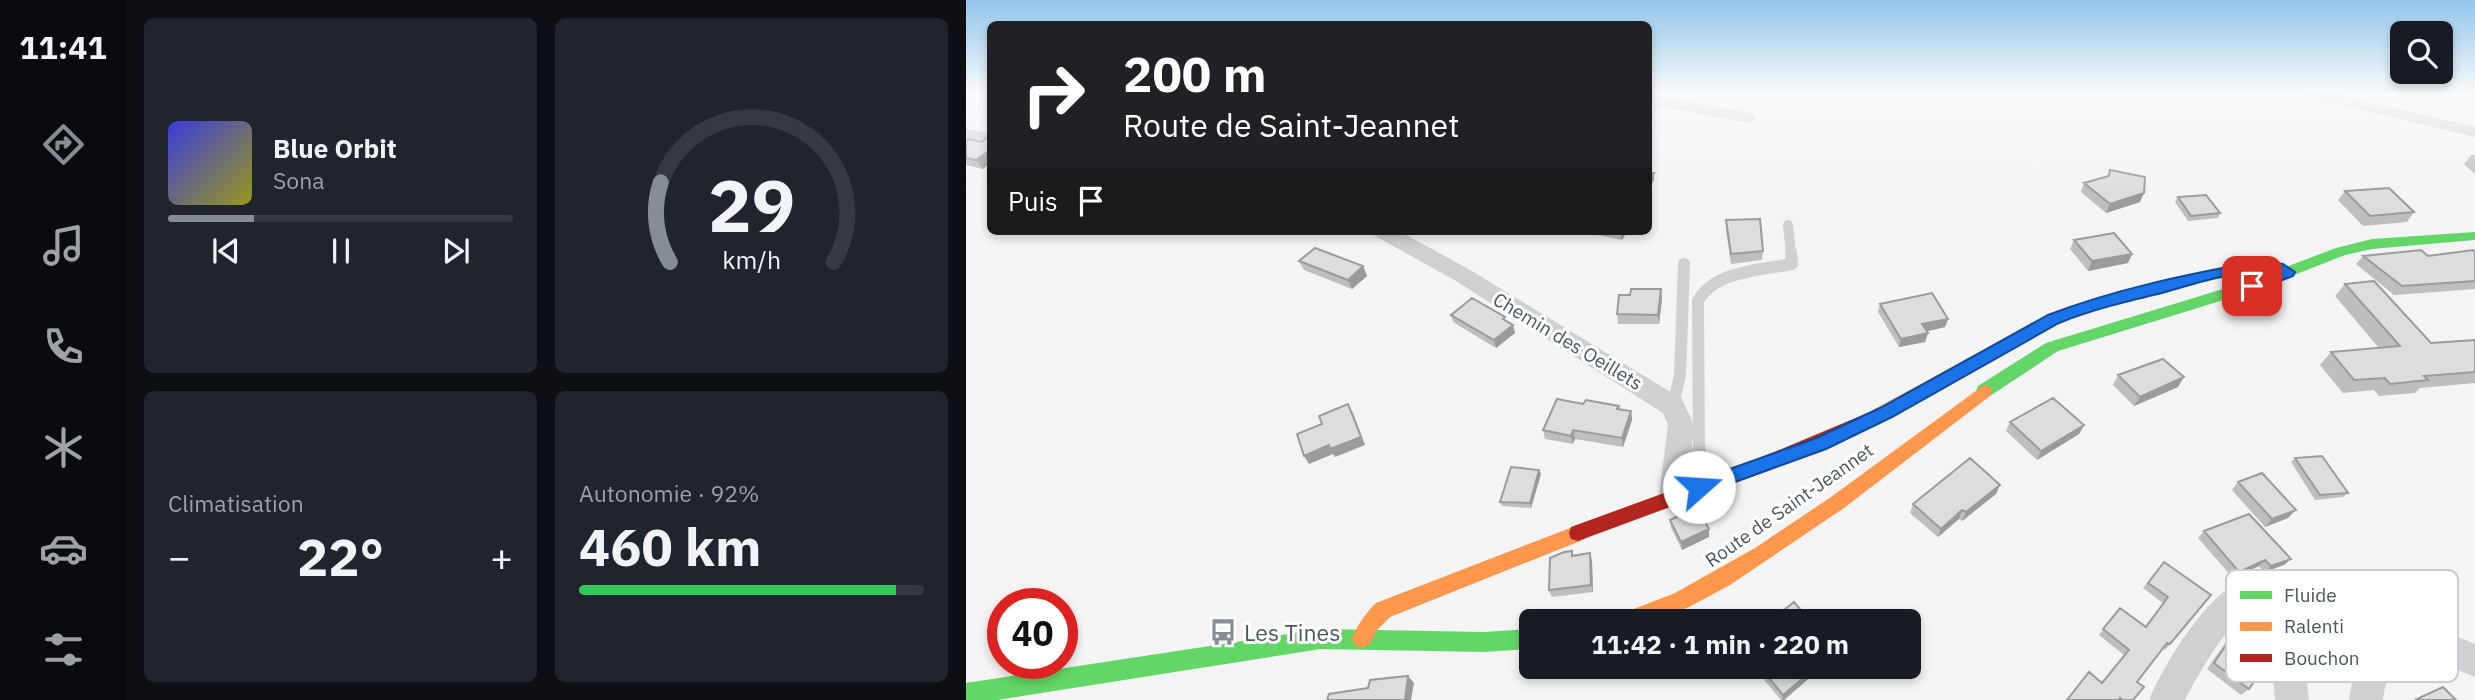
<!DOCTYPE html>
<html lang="fr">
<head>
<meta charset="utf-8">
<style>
  :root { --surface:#171b24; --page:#20242c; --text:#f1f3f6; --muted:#9ea1a6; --line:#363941; --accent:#868d94 }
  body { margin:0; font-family:"IBM Plex Sans",sans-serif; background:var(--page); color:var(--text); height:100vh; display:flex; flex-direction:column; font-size:26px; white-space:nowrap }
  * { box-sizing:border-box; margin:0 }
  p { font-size:23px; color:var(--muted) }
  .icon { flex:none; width:38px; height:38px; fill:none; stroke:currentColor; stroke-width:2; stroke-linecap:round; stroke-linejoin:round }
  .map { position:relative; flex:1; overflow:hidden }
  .panel { display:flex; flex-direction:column; gap:18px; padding:18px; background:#0d0f14; width:840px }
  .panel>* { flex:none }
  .guide { position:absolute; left:21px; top:21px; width:665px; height:214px; border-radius:10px; box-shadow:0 4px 10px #0003; background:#202124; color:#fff; overflow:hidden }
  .fabs { position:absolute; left:1424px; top:21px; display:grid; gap:14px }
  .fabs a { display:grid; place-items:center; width:63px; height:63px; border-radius:10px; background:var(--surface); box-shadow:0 4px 10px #0003; font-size:35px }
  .speed { position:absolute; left:21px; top:588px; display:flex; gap:14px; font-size:35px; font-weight:700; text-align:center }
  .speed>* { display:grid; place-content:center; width:91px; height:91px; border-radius:50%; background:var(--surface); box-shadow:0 4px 10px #0003; line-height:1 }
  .speed .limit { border:10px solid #d22; background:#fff; color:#111 }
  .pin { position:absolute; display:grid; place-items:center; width:60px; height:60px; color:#fff; margin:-30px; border-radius:14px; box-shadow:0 4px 10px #0006 }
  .me { position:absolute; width:77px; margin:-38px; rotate:71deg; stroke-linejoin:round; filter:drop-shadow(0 0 5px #0008) }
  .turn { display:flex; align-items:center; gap:24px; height:147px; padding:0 21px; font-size:32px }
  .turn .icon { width:91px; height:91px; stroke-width:2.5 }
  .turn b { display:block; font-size:49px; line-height:60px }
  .then { display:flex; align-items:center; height:66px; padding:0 21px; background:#0003; gap:14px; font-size:26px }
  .big { font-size:52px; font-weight:800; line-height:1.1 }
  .panel .tile { flex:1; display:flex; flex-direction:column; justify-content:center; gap:10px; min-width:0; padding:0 24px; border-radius:10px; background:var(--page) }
  .panel .dial { align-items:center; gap:0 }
  .dial svg { height:182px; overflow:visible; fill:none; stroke:var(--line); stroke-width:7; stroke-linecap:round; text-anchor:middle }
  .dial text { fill:var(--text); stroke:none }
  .song { display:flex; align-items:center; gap:21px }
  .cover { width:84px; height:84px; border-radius:10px; background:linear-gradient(135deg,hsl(240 70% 55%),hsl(60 70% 35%)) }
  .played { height:7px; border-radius:4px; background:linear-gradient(90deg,var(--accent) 25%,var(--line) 25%) }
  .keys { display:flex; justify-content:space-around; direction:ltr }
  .heat { display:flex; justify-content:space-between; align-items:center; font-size:38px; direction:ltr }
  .charge { height:10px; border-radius:5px; background:linear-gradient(90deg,#34c759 92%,var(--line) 0) }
  .panel .tiles { flex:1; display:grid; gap:18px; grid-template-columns:repeat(2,1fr) }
  .trip { position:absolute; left:553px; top:609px; width:402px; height:70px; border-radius:10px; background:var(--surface); box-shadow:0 4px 10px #0003; font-weight:800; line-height:70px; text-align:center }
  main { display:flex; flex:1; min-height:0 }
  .dock { display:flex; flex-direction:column; width:126px; justify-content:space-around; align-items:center; background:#090b0e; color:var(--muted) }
  .dock .icon { width:49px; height:49px }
  .dock .current { color:var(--accent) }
  .dock b { font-size:32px; color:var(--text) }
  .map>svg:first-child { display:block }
</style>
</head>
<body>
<main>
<nav class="dock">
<b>11:41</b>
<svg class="icon current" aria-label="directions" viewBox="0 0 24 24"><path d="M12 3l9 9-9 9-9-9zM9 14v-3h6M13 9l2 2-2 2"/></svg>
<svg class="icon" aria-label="music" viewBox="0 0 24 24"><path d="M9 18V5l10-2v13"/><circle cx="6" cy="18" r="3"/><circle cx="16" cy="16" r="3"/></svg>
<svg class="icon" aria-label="phone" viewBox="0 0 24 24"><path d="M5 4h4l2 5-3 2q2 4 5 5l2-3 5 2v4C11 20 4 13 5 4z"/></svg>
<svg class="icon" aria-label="climate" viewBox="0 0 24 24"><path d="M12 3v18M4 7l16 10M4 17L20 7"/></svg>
<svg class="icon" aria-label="car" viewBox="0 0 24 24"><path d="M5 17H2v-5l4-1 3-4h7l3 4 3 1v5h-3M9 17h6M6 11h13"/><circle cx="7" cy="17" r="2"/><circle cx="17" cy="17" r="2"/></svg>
<svg class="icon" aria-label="filters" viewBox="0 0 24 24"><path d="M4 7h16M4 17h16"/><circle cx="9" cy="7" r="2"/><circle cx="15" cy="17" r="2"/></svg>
</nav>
<section class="panel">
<div class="tiles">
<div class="tile">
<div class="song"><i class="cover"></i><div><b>Blue Orbit</b><p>Sona</p></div></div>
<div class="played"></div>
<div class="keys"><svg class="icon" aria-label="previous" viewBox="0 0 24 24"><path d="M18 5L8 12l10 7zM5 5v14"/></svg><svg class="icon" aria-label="pause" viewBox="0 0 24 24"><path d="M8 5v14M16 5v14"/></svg><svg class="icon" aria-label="next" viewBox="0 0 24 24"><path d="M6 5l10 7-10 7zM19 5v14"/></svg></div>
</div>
<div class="tile dial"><svg viewBox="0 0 100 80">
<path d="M14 69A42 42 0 1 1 86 69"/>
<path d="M14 69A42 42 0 0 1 10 34" stroke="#868d94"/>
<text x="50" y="56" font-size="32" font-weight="700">29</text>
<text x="50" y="72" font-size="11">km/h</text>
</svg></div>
<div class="tile"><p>Climatisation</p>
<div class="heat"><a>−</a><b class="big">22°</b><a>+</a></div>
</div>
<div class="tile"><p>Autonomie · 92%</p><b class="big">460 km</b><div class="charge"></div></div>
</div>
</section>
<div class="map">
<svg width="1509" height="700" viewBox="0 0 1509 700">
  <rect width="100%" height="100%" fill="#f4f4f4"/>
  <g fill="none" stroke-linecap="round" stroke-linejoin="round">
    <path stroke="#ced0d2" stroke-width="10" d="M1344,93L1509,132
      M682,99L784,118
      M822,225L825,254"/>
    <path stroke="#ced0d2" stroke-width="12" d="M707,406L714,375L718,264
      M733,453L732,301C748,271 795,270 826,264L825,252"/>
    <path stroke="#ced0d2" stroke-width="15" d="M733,451V487"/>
    <path fill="#ced0d2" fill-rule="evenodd" d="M0,129L24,133V145L0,141Z
      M406,231H433L506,271L716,399L728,425L721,496L717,505L707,508L697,505L693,496L702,425L697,413L490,281L409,236Z
      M1302,574L1327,590L1332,600L1343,700H1309L1301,607L1297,604C1268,608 1232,676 1219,700H1183C1199,662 1238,599 1275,580C1284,576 1292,576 1302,574Z
      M1453,629L1482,633L1509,644V677C1472,662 1423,641 1417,700H1383C1389,655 1407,634 1453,629Z"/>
    <path fill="#63d668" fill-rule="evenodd" d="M1509,232V240L1406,249L1379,255L1290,290L1092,351L1024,396H1012L1010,391L1012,386L1080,343L1280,282L1370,248L1406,239Z
      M355,629L518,632L565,629V649L518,652L355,649L31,700H0V683Z"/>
    <path fill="#ff974d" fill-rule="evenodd" d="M1299,260L1327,269L1329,272L1322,277L1299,270L1239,281L1113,314L1092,323L917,421L911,423L905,421L903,416L905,411L1082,315C1149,288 1228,273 1299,260Z
      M1018,385L1024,386L1026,391L1024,396L878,508L764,585L723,607L688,621H652L655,614L709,593L789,548L865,497Z
      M612,525L619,527L621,533L619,539L424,617L411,630L403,645L396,648L389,645L386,638C392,624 399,614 410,603Z"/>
    <path fill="#b3261e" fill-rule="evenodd" d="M911,409L917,411L919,416L917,421L807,469L612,541L605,539L603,533L605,527L794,458Z"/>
  </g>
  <path fill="#bebebf" d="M24,135V163L17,169L0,165V141L16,142Z
    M1505,155H1509V174L1498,164Z
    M1144,170L1174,202L1140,213L1115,192L1118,183L1141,176Z
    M1379,191L1448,212L1441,222L1397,226L1372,200Z
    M1212,197L1254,213L1252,218L1222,221L1209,202Z
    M760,220L797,251L796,260L765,264L760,230Z
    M622,231H661L656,240L622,233Z
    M1108,240L1162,263L1122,271L1104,249Z
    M1509,252V289L1428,295L1390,264L1397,256H1462Z
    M333,261L397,266L401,276L386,289L338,270Z
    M1379,284L1465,343L1509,340V383L1454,388L1449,393L1413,396L1408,390L1377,393L1354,365L1365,352L1413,348L1369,296Z
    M696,299L693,324H652L651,314Z
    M914,304L982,319L979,327L961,331L962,333L959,342L933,347L912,312Z
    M485,315L540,321L549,333L530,348L487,322Z
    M1152,375L1218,377L1212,387L1168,406L1147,385Z
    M617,404L653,406L654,409L665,411L666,420L657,447L609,439L607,444L579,439L577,430Z
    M1044,422L1118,425L1113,434L1071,460L1040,431Z
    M1329,458L1382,493L1377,497L1349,500L1325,462Z
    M573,470L575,474L565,508L536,506L534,502Z
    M1272,482L1322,518L1299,527L1266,490Z
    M1034,485L1030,494L996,521L993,519L972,537L944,513L947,504Z
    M704,520L743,537L716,550L705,528Z
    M1238,531L1325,559L1318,565L1298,572L1293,566L1267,578L1232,538Z
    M624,553L626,561L627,592L586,597L583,590L607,555Z
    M1198,562L1245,595L1204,644L1199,650L1197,648L1171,682L1167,700H1101L1136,683L1158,655L1133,635L1154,608L1179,626L1197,603L1177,588Z
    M1271,629L1277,633L1282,629L1298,649L1283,689L1275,695L1241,669L1264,636Z
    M787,667H856L818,700H815Z"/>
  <path fill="#9b9b9b" d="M24,150V163L17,169L10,160Z
    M688,173V180L682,191V183Z
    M1178,193L1174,202L1140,213L1144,204Z
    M656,231H661L656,240L655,233Z
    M1166,254L1162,263L1122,271L1126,261Z
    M397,266L401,276L386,289L382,280Z
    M695,289L696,299L693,324L692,315Z
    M982,319L979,327L954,333L956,324Z
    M547,325L549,333L530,348L528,340Z
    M962,333L959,342L933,347L935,339Z
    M1218,377L1212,387L1168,406L1174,397Z
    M382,404L387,413L399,445L369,457L367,454L343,464L338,456L363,445Z
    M665,411L666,420L657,447L656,438Z
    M1118,425L1113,434L1071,460L1075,451Z
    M607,430L609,439L607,444L605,436Z
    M573,470L575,474L565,508L564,503Z
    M1034,485L1030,494L996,521L1000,512Z
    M996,510L993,519L972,537L975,529Z
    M1330,510L1322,518L1299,527L1306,519Z
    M743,529V537L716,550L715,542Z
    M624,553L626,561L627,592L625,585Z
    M1325,559L1318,565L1298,572L1305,566Z
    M1299,560L1293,566L1267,578L1273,572Z
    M850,667H856L818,700H816L817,695Z
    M442,676L448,683L445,700H439Z"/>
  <path fill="#ddddde" stroke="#9b9b9b" stroke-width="2" d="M24,135V150L10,160L0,158V141L3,139L16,142Z
    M1144,170L1179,177L1178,193L1144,204L1118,183L1143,176Z
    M682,173H688L682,183Z
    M1423,188L1448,212L1404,216L1379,191Z
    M1240,195L1254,213L1225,216L1212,197Z
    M794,219L797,251L765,254L760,220Z
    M1148,233L1166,254L1126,261L1108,240Z
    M349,248L397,266L382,280L333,261Z
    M1455,250L1462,256L1507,250L1509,252V281L1436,286L1397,256Z
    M1408,281L1465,343L1509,340V372L1458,376L1462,380L1424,384L1419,378L1388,380L1365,352L1434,346L1379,284Z
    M665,289H695L692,315L651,314L653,295H664Z
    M966,293L982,319L956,324L962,333L935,339L914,304Z
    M506,298L539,317L537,319L547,325L528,340L485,315Z
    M1197,359L1218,377L1174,397L1152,375Z
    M1087,398L1118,425L1075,451L1044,422Z
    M591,399L617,404L620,400L653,406L651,409L665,411L656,438L607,430L605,436L577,430Z
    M382,404L395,437L364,449L363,445L338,456L331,434L356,424L353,416Z
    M1356,456L1382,493L1354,495L1329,458Z
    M1004,458L1034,485L1000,512L996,510L975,529L947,504Z
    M545,467L573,470L564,503L534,502Z
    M1296,473L1330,510L1306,519L1272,482Z
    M731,507L743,529L715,542L704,520Z
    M1283,514L1325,559L1305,566L1299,560L1273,572L1238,531Z
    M606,551V556L624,553L625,585L583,590L584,558L598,552Z
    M1198,562L1245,595L1204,644L1201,643L1171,682L1178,687L1167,700H1157L1154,698L1153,700H1101L1123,672L1136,683L1163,650L1137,629L1154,608L1180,627L1202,597L1182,583Z
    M828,602L844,621H804Z
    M1271,629L1279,635L1282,629L1302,643L1298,649L1306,654L1283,689L1248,663Z
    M794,667H850L817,695Z
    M442,676L439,700H361L363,694L402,688L404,680Z
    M1477,687L1490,700H1449Z"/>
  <linearGradient id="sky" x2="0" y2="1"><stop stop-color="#91c6eb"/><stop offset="0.49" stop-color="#fafafa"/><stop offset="1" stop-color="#fafafa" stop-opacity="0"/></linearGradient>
  <rect width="1509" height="191" fill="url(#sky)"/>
  <path fill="#1a73e8" stroke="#114b97" stroke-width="2" d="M1293,261L1317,264L1329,272L1327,276L1286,291L1280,290L1278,286L1280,283L1309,272C1270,269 1229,284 1192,294C1158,302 1125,310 1093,323L926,417L860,449L733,495L727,493L724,487L727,482L848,439L914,408L1082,315C1149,289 1223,274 1293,261Z"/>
  <defs>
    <symbol id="bus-bare" viewBox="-9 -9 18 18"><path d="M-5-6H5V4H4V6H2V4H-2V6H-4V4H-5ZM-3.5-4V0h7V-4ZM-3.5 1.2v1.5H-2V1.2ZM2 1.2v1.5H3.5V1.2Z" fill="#868d94" stroke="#fff" stroke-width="2.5" paint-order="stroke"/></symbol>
  </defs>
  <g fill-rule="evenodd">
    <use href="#bus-bare" x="238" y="613" width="38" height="38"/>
  </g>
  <g text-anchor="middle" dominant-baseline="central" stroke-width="6" stroke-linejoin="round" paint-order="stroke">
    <g font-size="19" fill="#4a5661" stroke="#fff">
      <text transform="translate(602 341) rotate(31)">Chemin des Oeillets</text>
      <text transform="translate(823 505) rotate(-35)">Route de Saint-Jeannet</text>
    </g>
    <g font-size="23" fill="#4a5661" stroke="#fff" text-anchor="start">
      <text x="278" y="632">Les Tines</text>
    </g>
  </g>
  <rect x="1260" y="570" width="232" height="112" rx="10" fill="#fff" stroke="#c9ccd0" stroke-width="2"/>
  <rect x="1274" y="591" width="32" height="8" fill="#63d668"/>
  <rect x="1274" y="622" width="32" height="9" fill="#ff974d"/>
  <rect x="1274" y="654" width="32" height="8" fill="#b3261e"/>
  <g font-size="19" fill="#4a5661">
    <text x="1318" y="602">Fluide</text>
    <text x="1318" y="633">Ralenti</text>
    <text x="1318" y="665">Bouchon</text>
  </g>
</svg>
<div class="fabs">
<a><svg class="icon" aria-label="search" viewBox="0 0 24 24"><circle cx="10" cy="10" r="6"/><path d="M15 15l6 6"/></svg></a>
</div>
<div class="speed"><div class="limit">40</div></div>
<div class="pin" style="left:1286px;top:286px;background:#d93025"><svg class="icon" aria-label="arrive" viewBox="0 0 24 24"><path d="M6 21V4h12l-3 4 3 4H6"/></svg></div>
<svg class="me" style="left:733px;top:487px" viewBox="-20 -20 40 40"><circle r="19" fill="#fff"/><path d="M0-13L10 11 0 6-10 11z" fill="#1a73e8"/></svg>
<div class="trip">11:42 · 1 min · 220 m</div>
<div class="guide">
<div class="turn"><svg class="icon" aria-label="right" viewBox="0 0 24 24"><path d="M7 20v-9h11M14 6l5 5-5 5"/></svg><div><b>200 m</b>Route de Saint-Jeannet</div></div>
<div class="then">Puis<svg class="icon" aria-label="arrive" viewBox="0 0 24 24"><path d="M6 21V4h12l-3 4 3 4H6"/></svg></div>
</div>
</div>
</main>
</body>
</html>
